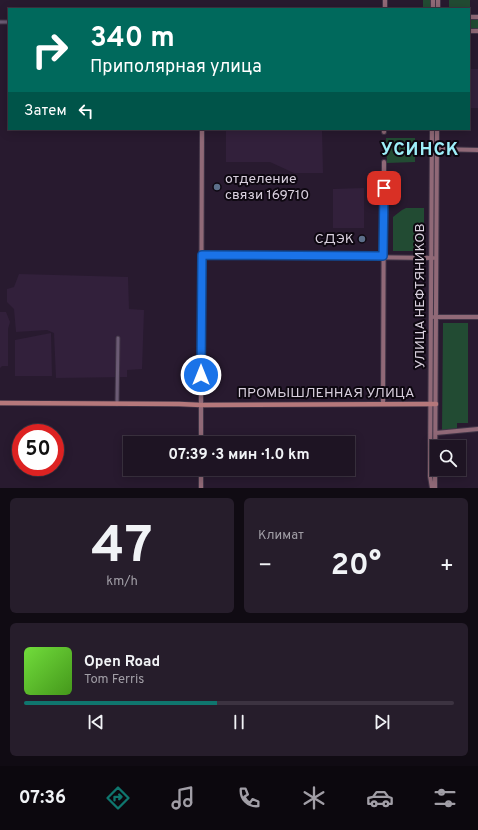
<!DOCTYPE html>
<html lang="ru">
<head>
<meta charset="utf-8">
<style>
  :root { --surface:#1e1423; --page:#261d2b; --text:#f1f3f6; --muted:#a19ea6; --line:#3c3341; --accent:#0f766e }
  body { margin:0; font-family:Overpass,sans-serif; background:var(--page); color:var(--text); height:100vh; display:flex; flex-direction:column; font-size:15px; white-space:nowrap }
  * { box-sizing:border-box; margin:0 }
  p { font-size:13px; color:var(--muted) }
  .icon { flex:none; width:22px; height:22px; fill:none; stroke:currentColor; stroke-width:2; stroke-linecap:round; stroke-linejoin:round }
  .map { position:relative; height:488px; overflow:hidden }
  .panel { display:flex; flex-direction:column; gap:10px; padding:10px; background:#100b13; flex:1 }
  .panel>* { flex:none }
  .hud { position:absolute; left:8px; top:8px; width:462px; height:122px; border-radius:0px; box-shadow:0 2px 10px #0003,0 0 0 1px var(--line); background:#00695c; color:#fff; overflow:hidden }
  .fabs { position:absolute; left:430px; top:440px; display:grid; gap:8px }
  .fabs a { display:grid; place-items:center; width:36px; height:36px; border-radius:0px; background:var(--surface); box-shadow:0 2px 10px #0003,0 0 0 1px var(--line); font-size:20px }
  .speed { position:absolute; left:12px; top:424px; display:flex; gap:8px; font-size:20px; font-weight:700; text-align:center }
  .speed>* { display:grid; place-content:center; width:52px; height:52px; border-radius:50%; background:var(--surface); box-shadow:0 2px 10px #0003,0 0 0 1px var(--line); line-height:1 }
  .speed .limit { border:6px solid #d22; background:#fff; color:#111 }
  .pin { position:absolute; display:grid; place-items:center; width:34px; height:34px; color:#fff; margin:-17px; border-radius:8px; box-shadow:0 2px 6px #0006 }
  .me { position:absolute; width:44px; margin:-22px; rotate:0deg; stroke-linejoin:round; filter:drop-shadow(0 0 3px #0008) }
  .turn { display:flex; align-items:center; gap:14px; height:84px; padding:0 16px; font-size:18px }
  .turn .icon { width:52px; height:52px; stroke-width:2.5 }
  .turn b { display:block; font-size:28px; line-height:34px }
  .then { display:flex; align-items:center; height:38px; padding:0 16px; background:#0003; gap:8px; font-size:15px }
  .big { font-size:30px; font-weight:700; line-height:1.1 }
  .panel .tile { flex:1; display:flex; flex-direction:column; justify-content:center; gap:6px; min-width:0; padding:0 14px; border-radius:6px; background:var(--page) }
  .panel .dial { align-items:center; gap:0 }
  .dial b { font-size:52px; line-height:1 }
  .song { display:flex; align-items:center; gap:12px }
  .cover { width:48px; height:48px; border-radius:6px; background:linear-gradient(135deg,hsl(100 70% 55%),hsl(100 70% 35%)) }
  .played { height:4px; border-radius:2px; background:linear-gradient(90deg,var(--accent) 45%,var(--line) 45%) }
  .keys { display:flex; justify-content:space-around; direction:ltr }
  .heat { display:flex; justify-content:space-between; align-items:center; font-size:22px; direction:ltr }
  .panel .tiles { flex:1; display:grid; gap:10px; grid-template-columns:1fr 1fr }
  .tile:last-child { grid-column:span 2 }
  .trip { position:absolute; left:123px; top:436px; width:232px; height:40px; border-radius:0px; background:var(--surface); box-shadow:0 2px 10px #0003,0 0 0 1px var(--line); font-weight:700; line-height:40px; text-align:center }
  .dock { display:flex; height:64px; justify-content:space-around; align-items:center; background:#0c080e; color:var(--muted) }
  .dock .icon { width:28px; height:28px }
  .dock .on { color:var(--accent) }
  .dock b { font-size:18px; color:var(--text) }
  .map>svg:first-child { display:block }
</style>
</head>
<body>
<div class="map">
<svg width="478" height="488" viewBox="0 0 478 488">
  <rect width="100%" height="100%" fill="#281a2f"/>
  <path fill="#32203b" d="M469,69H478V108H469Z
    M226,129H322L323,173H294L270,162H226Z
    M364,188V228H333V189Z
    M19,274L128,277L129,309L144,310L142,369L127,370V377L56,378L54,333L47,330L16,332L14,309L7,302V289L14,287Z
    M0,312H6L10,322L8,329V366H2L0,368Z
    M51,333L52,376H15V340Z"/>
  <path fill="#224b33" d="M423,0H430V9H423Z
    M449,0H470V13H469V9H449Z
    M469,18H478V29H469Z
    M386,138H415V162L387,163Z
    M433,187H435V248H433Z
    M406,208H424V251H393V217L402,210Z
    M433,321H434V390H433Z
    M443,323H468V423H457V430L442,431Z"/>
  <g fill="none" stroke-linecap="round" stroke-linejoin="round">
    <defs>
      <path id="street" d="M0,22H9
        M117,404L118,338"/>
      <path id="secondary" d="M385,9V0
        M433,9V0
        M438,9V0
        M469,17H478
        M469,31H478
        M384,132V129
        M436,149L478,150
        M201,255L433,258
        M434,317H478
        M383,404L384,162
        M436,433L478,429
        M201,443V369L202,129
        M201,469V488
        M432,488L430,476L432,129
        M435,488L437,129"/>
      <path id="primary" d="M0,403L179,404L201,405L436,404"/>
    </defs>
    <use href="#street" stroke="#413547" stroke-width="5"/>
    <use href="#secondary" stroke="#413547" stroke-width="6"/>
    <use href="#primary" stroke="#413547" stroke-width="6"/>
    <use href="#street" stroke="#6b5b74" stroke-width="3"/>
    <use href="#secondary" stroke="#906977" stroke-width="4"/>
    <use href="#primary" stroke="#b5787b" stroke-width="4.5"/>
  </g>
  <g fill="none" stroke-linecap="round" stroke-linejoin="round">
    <defs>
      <path id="route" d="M201,375L202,255L383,256L384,188"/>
    </defs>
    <use href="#route" stroke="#114b97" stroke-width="10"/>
    <use href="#route" stroke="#1a73e8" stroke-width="7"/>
  </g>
  <g fill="#5c6f8a" stroke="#0e0811" stroke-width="1.5">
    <circle cx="217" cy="187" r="4"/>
    <circle cx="362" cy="239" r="4"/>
  </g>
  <g text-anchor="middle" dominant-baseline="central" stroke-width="4" stroke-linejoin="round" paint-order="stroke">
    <g font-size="14" fill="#d8cfdd" stroke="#0e0811" text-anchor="start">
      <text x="225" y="179">отделение<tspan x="225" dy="16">связи 169710</tspan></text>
      <text x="354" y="239" text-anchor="end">СДЭК</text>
    </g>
    <g font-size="14" fill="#d8cfdd" stroke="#0e0811">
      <text transform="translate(420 296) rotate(-90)">УЛИЦА НЕФТЯНИКОВ</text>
      <text x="326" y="393">ПРОМЫШЛЕННАЯ УЛИЦА</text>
    </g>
    <g font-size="18" font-weight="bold" letter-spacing="1" fill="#9eeff9" stroke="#0e0811">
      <text x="420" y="150">УСИНСК</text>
    </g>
  </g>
</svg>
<div class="fabs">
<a><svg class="icon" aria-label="search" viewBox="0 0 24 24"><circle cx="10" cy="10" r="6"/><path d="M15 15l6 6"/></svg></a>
</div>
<div class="speed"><div class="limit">50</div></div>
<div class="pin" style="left:384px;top:188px;background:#d93025"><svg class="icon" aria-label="arrive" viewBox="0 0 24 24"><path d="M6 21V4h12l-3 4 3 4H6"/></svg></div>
<svg class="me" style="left:201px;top:375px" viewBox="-20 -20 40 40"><circle r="17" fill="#1a73e8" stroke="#fff" stroke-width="3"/><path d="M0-11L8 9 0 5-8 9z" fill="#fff"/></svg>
<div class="trip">07:39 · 3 мин · 1.0 km</div>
<div class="hud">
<div class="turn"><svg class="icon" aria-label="right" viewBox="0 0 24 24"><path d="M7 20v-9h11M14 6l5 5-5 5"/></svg><div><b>340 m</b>Приполярная улица</div></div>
<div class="then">Затем<svg class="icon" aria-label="left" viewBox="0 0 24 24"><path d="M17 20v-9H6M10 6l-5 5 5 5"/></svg></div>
</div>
</div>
<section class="panel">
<div class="tiles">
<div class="tile dial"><b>47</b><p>km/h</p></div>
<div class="tile"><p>Климат</p>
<div class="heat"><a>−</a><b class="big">20°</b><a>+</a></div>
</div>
<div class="tile">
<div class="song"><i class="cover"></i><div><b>Open Road</b><p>Tom Ferris</p></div></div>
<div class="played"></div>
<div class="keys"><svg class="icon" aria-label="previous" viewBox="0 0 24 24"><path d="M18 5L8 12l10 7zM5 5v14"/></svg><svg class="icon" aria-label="pause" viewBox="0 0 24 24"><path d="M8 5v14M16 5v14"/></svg><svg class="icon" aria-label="next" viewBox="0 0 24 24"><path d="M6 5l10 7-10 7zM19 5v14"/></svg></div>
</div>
</div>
</section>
<nav class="dock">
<b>07:36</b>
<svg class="icon on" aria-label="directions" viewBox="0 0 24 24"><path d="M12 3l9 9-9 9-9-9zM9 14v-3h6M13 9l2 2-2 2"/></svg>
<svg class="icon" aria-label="music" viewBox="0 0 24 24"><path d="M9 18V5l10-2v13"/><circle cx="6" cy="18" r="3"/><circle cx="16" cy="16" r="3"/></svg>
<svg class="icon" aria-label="phone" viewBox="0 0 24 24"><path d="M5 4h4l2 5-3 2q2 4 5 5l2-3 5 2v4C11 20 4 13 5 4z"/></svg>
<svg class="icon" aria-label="climate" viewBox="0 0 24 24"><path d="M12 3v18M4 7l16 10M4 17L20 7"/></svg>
<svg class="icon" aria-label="car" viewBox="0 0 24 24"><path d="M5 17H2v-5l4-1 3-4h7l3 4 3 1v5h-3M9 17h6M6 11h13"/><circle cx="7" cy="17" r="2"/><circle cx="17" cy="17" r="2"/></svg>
<svg class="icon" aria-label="filters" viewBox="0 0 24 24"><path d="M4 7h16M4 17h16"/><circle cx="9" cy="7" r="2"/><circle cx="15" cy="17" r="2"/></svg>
</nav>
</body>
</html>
